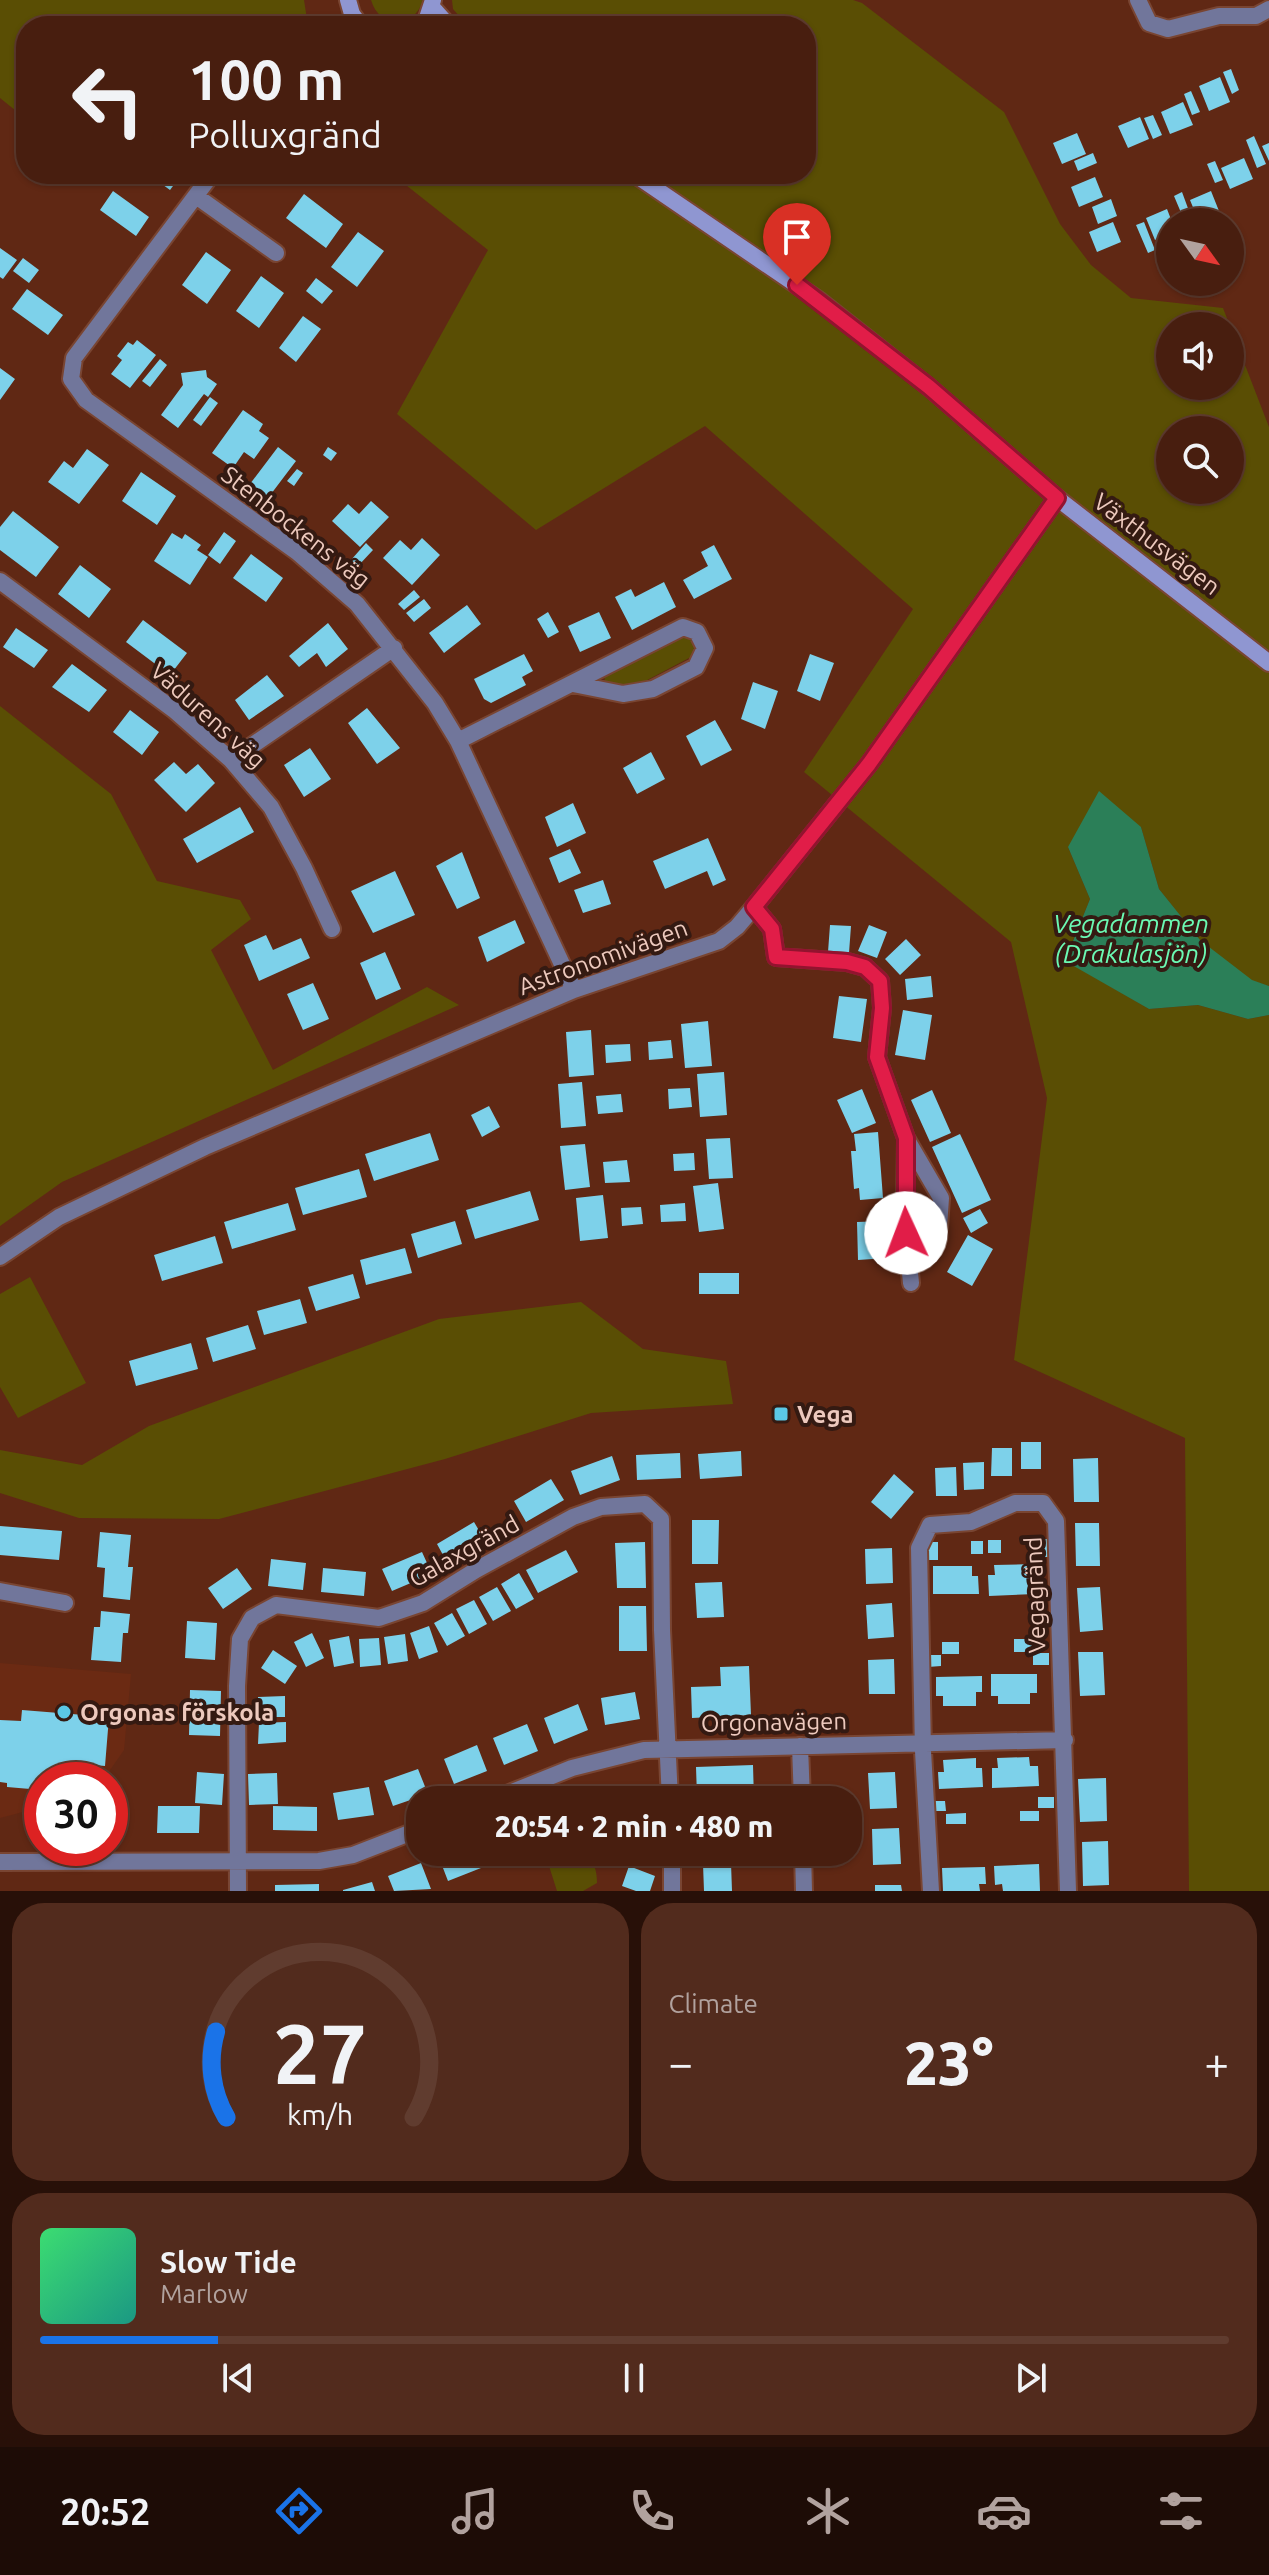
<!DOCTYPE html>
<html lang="en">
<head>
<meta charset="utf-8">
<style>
  :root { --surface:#481e0f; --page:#522b1d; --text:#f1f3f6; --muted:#b1a29e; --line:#603c2f; --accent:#1a73e8 }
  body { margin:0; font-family:Ubuntu,sans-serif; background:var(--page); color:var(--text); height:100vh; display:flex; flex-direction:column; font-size:30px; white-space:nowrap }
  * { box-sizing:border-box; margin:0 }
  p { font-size:26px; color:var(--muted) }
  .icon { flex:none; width:44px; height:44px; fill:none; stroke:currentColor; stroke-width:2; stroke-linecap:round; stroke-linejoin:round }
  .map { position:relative; height:1891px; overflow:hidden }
  .sheet { display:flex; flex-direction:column; gap:12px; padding:12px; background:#281008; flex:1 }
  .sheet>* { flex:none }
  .hud { position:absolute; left:16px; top:16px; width:800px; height:168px; border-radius:32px; box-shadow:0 2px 6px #0004,0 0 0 2px var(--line); background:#481e0f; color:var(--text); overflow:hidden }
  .needle { width:52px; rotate:123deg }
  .controls { position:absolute; left:1156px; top:208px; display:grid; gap:16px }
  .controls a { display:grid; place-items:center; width:88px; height:88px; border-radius:50%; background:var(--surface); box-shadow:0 2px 6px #0004,0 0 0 2px var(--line); font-size:40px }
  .speed { position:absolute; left:24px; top:1762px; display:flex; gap:16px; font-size:40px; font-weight:700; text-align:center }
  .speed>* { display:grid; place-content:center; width:104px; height:104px; border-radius:50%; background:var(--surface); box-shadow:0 2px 6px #0004,0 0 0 2px var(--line); line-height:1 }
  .speed .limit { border:12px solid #d22; background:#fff; color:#111 }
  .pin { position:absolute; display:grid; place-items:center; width:68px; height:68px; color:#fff; margin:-82px -34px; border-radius:50% 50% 50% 0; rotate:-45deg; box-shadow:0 0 8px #0007 }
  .pin .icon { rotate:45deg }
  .me { position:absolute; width:88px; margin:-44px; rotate:358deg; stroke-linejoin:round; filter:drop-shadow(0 0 6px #0008) }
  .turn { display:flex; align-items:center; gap:28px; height:168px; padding:0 40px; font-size:36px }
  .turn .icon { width:104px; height:104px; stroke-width:2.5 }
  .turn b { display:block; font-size:56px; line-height:68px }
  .big { font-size:60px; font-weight:800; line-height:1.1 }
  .sheet .widget { flex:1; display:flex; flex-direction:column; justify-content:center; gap:12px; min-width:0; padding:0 28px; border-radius:32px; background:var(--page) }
  .sheet .dial { align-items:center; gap:0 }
  .dial svg { height:208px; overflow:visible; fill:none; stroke:var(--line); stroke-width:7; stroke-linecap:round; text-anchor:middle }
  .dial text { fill:var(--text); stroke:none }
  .song { display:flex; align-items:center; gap:24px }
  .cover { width:96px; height:96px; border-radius:12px; background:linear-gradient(135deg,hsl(140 70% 55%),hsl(170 70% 35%)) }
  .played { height:8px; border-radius:4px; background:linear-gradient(90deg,var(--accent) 15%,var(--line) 15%) }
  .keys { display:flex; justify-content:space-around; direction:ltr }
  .heat { display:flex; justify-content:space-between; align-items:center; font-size:44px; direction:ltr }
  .sheet .tiles { flex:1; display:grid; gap:12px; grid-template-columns:1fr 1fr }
  .widget:last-child { grid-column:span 2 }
  .trip { position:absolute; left:406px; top:1786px; width:456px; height:80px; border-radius:32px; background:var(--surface); box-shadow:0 2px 6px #0004,0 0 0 2px var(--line); font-weight:800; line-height:80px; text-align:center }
  .menu { display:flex; height:128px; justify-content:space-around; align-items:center; background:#1d0c06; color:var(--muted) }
  .menu .icon { width:56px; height:56px }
  .menu .current { color:var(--accent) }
  .menu b { font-size:36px; color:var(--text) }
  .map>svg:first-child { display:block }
</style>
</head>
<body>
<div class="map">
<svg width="1269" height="1891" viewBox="0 0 1269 1891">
  <rect width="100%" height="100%" fill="#602814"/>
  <path fill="#6b2a13" d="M0,1663L131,1674L124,1750L103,1780H42V1807L0,1818Z"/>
  <path fill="#5a4e04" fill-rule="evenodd" d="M0,0H304L308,26H26V119L0,98Z
    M371,0H423C415,29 379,29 371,0Z
    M452,0H853L862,3L1004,112L1060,224L1091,265L1131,298L1223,308L1269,427V986L1252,981L1200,941L1159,889L1141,827L1068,847L1090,899L1065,960L1149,1009L1198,1005L1248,1019L1269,1015V1891H1189L1185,1438L1014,1360L1047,1098L1011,942L804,772L913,609L705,426L536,530L397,414L488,250L392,174H806V26H468L453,9ZM1170,326H1230V386H1170ZM1170,430H1230V490H1170Z
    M689,632L698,652L691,657L634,687L625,689L605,682L604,674Z
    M0,706L111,794L157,881L240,900L251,919L211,950L273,1070L427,987L459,1005L62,1182L0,1226Z
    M30,1277L86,1383L18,1418L0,1387V1294Z
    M581,1302L643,1349L726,1361L733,1404L591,1413L445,1459L219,1519L79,1518L0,1493V1450L82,1465L149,1426L439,1319Z
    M583,1853C594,1859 597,1870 597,1883L583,1891H557L549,1866Z"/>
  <path fill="#2b7f58" d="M1099,791L1141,827L1159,889L1200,940L1252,980L1269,986V1015L1248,1019L1198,1005L1149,1009L1065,961L1090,899L1068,847Z"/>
  <path fill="#7dd1ea" d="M1231,69L1239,90L1232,94L1223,72Z
    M1220,77L1230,102L1209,111L1199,86Z
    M1191,91L1200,112L1192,115L1184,94Z
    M1183,102L1193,125L1170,134L1161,112Z
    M1153,115L1162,135L1153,139L1144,118Z
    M1140,117L1149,139L1128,148L1118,126Z
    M1077,133L1086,154L1062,164L1053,143Z
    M1254,136L1266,164L1257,168L1246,140Z
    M1269,143V161L1262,146Z
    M1093,153L1097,163L1078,171L1074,161Z
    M1244,158L1253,179L1230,189L1221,168Z
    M1215,161L1223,180L1215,183L1207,164Z
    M148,174H182L170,190Z
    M269,174H289L282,184Z
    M1095,177L1103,197L1079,207L1071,187Z
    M113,191L149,217L136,236L100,210Z
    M1211,191L1221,216L1199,222L1190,200Z
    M1182,192L1189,211L1182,215L1174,196Z
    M304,194L343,224L326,248L286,218Z
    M1111,199L1117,216L1098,224L1092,207Z
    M1167,209L1172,222H1170V234L1155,240L1146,218Z
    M1113,222L1121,242L1097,252L1089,232Z
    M1144,222L1155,250L1148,253L1136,225Z
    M358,232L384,251L357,287L331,267Z
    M0,248L17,260L3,279L0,277Z
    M206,252L231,270L207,304L182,285Z
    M23,258L39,270L29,283L13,271Z
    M261,276L284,293L259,328L236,311Z
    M316,278L333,291L322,304L306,291Z
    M27,289L63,315L48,335L12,309Z
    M303,316L321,329L296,362L279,348Z
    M137,340L156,355L130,388L111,374L122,360L117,356L128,342L133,345Z
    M160,359L167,365L150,387L142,381Z
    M0,368L15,379L0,400Z
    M206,370L207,377L217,384L208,397L204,394L178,428L161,415L183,385L181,373Z
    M210,397L218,403L201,426L193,420Z
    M243,410L263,424L259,431L269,438L254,459L244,452L233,468L212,453Z
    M278,447L296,461L268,498L250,484Z
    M328,447L337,453L331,461L323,455Z
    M87,449L109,465L79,504L48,482L64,461L73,468Z
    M297,469L303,473L294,486L287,481Z
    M141,472L176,496L157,525L122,501Z
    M371,501L389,517L360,547L332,521L348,504L359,514Z
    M13,511L59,547L36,577L0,550V527Z
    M224,532L236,541L220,564L208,555Z
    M172,533L182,539L185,534L201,545L197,550L208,557L190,585L154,561Z
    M422,538L440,555L412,585L383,558L400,540L411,550Z
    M366,543L373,550L358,566L351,560Z
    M714,545L732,579L694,599L683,580L708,566L701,552Z
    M251,554L283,578L266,602L233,578Z
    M80,565L111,589L89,618L58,594Z
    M664,582L676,607L632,630L615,597L631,589L635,597Z
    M414,590L420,597L404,610L398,604Z
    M424,599L431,608L414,622L406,613Z
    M467,605L481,624L444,653L429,633Z
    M548,612L559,632L548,638L537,619Z
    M599,612L611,638L580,652L568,626Z
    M143,620L187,653L170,675L126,642Z
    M328,623L348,649L326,667L317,653L299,667L289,656Z
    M16,628L48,650L34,668L3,647Z
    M524,654L533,671L522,677L526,685L491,703L484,699L474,679Z
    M810,654L834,663L820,701L797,691Z
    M72,664L107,690L89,712L52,687Z
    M267,675L284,696L249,720L235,700Z
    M753,682L778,691L765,729L741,719Z
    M367,708L400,748L377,764L348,723Z
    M130,710L159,732L142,755L113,732Z
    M715,720L732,750L701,766L686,736Z
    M310,748L331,779L304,797L284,765Z
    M651,752L665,779L637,794L623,768Z
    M174,762L186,774L198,764L215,783L186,812L154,780Z
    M573,803L586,833L557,847L545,817Z
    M240,807L254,832L197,863L183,839Z
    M708,838L726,880L713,886L707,871L665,889L653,861Z
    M570,849L581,873L559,883L549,858Z
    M462,852L480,898L457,909L436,866Z
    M395,871L415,915L373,933L351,891Z
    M603,880L611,904L583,913L574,890Z
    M515,920L525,943L487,962L478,937Z
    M830,925L851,926L849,953L828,952Z
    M869,925L887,932L877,958L858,951Z
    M266,935L273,950L301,938L310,958L259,981L244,945Z
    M906,939L921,955L900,975L885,959Z
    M385,952L401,989L376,1000L360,963Z
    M931,976L933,997L907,1000L905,979Z
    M313,983L329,1019L303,1030L287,994Z
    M839,996L867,999L861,1042L833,1038Z
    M903,1010L932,1015L925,1060L895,1055Z
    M708,1021L712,1066L685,1068L681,1024Z
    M591,1030L594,1075L569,1077L566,1032Z
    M671,1040L673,1058L649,1060L648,1042Z
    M630,1044L631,1061L606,1063L605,1045Z
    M724,1072L727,1115L700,1117L697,1074Z
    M582,1082L586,1126L561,1128L558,1084Z
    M690,1088L692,1107L669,1109L668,1089Z
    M862,1089L876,1123L852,1133L837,1100Z
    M932,1090L951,1133L930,1142L911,1100Z
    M621,1094L623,1112L598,1114L596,1096Z
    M489,1106L500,1127L482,1137L471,1115Z
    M878,1132L883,1198L860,1200L859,1188L854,1189L851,1151H856L854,1134Z
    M430,1133L439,1160L374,1181L365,1154Z
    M960,1134L991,1200L962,1213L932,1147Z
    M730,1138L733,1178L709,1179L706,1139Z
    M585,1144L590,1187L565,1190L560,1146Z
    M694,1153L695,1170L674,1171L673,1154Z
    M627,1160L630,1182L605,1183L603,1162Z
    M359,1169L367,1197L303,1215L295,1188Z
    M718,1183L724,1229L699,1232L693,1186Z
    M530,1191L539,1220L475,1239L466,1210Z
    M603,1195L608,1238L580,1241L576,1198Z
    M288,1203L296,1230L232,1249L224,1222Z
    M685,1203L686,1221L661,1222L660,1205Z
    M641,1207L643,1224L622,1226L621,1208Z
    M980,1209L988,1223L971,1233L963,1218Z
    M455,1221L462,1244L418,1258L411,1234Z
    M886,1221L887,1258L858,1260L857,1222Z
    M968,1235L993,1249L972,1286L947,1272Z
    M215,1236L223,1263L162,1281L154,1255Z
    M405,1248L412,1273L366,1285L360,1260Z
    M699,1273H739V1294H699Z
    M353,1274L360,1298L316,1311L308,1287Z
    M300,1299L307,1323L264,1335L257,1311Z
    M248,1325L256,1349L213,1362L206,1338Z
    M191,1343L198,1369L136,1386L129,1361Z
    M1021,1442H1041V1469H1021Z
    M992,1448H1012V1476H991Z
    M741,1451L742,1476L700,1479L698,1454Z
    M680,1453L681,1478L637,1480L636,1455Z
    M612,1456L620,1480L580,1495L571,1471Z
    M1098,1458L1099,1502H1074L1073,1459Z
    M984,1462V1489L964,1490L963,1463Z
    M956,1467L957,1496H936L935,1468Z
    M894,1474L914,1492L891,1519L871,1502Z
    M551,1479L564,1500L526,1522L514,1501Z
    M692,1520H719L718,1564H692Z
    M474,1522L487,1544L449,1566L437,1544Z
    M1075,1523H1099L1100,1566H1076Z
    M0,1526L62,1531L59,1560L0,1555Z
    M100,1532L131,1535L128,1567H133L130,1600L103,1597L105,1568L97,1567Z
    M1035,1539H1048V1557H1035Z
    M988,1540H1001V1553H988Z
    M971,1541H983V1554H971Z
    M645,1542L646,1588H617L615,1543Z
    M924,1542H938V1560H924Z
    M892,1548L893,1583L866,1584L865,1549Z
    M566,1550L578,1572L538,1593L526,1570Z
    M422,1552L432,1574L392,1591L382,1569Z
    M271,1559L306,1563L303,1590L268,1586Z
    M1034,1564L1035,1594L989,1596L988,1575H995L994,1565Z
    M933,1566H972V1576H978L979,1594H933Z
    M237,1568L252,1589L223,1609L208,1588Z
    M323,1568L366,1572L364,1596L321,1592Z
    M519,1573L534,1599L516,1609L501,1584Z
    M722,1582L724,1617L697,1618L695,1583Z
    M497,1587L511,1611L493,1621L479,1597Z
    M1100,1587L1103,1630L1080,1632L1077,1588Z
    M474,1600L487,1624L469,1634L456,1609Z
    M892,1603L894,1637L868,1639L866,1605Z
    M619,1606H646L647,1651H619Z
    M101,1611L130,1614L128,1633H123L121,1662L91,1660L94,1627H100Z
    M452,1613L465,1636L447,1646L434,1623Z
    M187,1621L217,1623L215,1660L185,1658Z
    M429,1626L438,1652L419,1659L410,1633Z
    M312,1633L324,1658L306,1667L294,1642Z
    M405,1634L408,1661L388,1664L384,1637Z
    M349,1636L354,1663L334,1667L329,1640Z
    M379,1638L381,1665L360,1667L359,1639Z
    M1014,1639H1033L1032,1652H1014Z
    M942,1642H959V1654H942Z
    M273,1650L297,1666L285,1684L261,1668Z
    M1078,1652H1103L1105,1695L1080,1696Z
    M1033,1653H1049V1665H1033Z
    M928,1655H941V1666L928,1667Z
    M894,1659L895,1694H869L868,1660Z
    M749,1666L751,1715L692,1718L691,1687L721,1686L720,1667Z
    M991,1674H1037V1693H1030V1704H998V1696H991Z
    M982,1676V1692H976V1706H943V1696H936V1677Z
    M190,1690L221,1691L220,1736L189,1735Z
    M635,1692L640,1719L605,1725L601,1698Z
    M285,1696V1717H259L258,1697Z
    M578,1704L588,1730L554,1744L544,1718Z
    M22,1710L109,1717L105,1766L62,1762L61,1780H42V1790L7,1787V1783L0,1782V1720L21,1721Z
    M286,1722V1742L258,1744L259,1723Z
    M527,1724L538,1751L504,1765L493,1738Z
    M477,1745L487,1771L454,1784L444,1759Z
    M1029,1757L1030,1766H1038L1039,1786L992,1788V1768H998L997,1758Z
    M976,1758V1768H982L983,1787L939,1789L938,1772H944L943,1760Z
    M753,1765L754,1800H725V1795L697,1796L696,1767Z
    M418,1769L428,1794L393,1806L384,1781Z
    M197,1772L224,1774L222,1805L195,1803Z
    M895,1772L897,1808L870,1809L868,1773Z
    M277,1773L278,1804L249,1805L248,1774Z
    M1106,1778L1107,1821L1080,1822L1078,1779Z
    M640,1786L642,1800H602L601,1792Z
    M369,1787L374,1815L338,1820L333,1793Z
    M1038,1797H1054V1808H1038Z
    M932,1801H945L946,1811H932Z
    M158,1806H200L199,1833H157Z
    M273,1806L317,1807V1831L273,1830Z
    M1020,1811H1039V1821H1020Z
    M966,1813V1824H946V1814Z
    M899,1828L901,1864L873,1865L872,1829Z
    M1108,1841L1109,1885L1083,1886L1082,1842Z
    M445,1852H475L481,1868L448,1881L438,1855Z
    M626,1852H653L654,1860L626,1861Z
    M421,1863L431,1889L394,1891L388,1876Z
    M731,1863L732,1891H704L703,1864Z
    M1039,1864L1040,1891H1003L1002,1884L995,1885L994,1866Z
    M629,1866L655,1876L650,1891H636L622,1886Z
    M985,1867L986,1884H979L980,1891H943L942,1868Z
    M372,1882L375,1891H343V1890Z
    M319,1884V1891H275V1885Z
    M875,1885H901L902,1891H875Z"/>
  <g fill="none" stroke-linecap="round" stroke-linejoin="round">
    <defs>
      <path id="street" d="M1138,0L1149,23L1168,29L1219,16H1256L1269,9
        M212,174L74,358L71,379L86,400L297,552L357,604L435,703L458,741L574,990
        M196,196L276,253
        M0,581L174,710L231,760L271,807L304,868L332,929
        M458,741L683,627L697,632L705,648L696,667L653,689L623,694L573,684
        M231,760L394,648
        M754,907L772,929L776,957L847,962L865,967L880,981L882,1008L877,1057L906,1138L905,1220L925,1238L939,1227L941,1198L906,1138
        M905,1220L911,1283
        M0,1257L59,1217L205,1147L574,990L719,941L737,927L754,907L869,764L1057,498
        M0,1591L65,1603
        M800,1746L802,1800
        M492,1800L572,1768L644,1750L1065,1740
        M803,1852L804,1891
        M0,1862L319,1861L353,1855L420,1829
        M238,1891L237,1686L240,1639L252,1618L276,1605L379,1618L423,1603L476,1570L573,1517L601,1507L645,1504L661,1519L662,1630L670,1800
        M672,1891V1852
        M931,1891L923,1751L919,1548L930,1525L971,1522L1015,1503H1043L1056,1521L1068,1891"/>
      <path id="secondary" d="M348,0L352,14L361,26
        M432,7L449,26
        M421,26L427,18L433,0
        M634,174L820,301L929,387L1057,498L1269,663"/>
    </defs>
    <use href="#street" stroke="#794532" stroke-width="20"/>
    <use href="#secondary" stroke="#794532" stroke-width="20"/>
    <use href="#street" stroke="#71769b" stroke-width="16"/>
    <use href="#secondary" stroke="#8f96d1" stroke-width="16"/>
  </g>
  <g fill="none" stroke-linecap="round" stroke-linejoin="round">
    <defs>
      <path id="route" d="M797,285L929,387L1057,498L869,764L754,907L772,929L776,957L847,962L865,967L880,981L882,1008L877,1057L906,1138V1233"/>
    </defs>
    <use href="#route" stroke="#92132f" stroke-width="20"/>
    <use href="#route" stroke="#e11d48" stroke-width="14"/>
  </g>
  <g fill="#5bc8e6" stroke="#341a12" stroke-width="3">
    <rect x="773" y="1406" width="16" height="16" rx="4"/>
    <circle cx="64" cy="1712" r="8"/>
  </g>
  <g text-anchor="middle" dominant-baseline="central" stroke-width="8" stroke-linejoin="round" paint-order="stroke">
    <g font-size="24" fill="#edc9bd" stroke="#341a12">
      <text transform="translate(296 527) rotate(38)">Stenbockens väg</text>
      <text transform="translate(1157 544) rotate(37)">Växthusvägen</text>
      <text transform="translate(208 715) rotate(42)">Vädurens väg</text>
      <text transform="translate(603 957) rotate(-20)">Astronomivägen</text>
      <text transform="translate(464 1551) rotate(-29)">Galaxgränd</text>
      <text transform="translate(1035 1595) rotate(-92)">Vegagränd</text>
      <text transform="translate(774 1722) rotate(-1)">Orgonavägen</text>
    </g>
    <g font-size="24" font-weight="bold" fill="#edc9bd" stroke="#341a12" text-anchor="start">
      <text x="797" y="1414">Vega</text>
      <text x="80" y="1712">Orgonas förskola</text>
    </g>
    <g font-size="26" font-style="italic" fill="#6bf9b3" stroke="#341a12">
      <text x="1131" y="923">Vegadammen<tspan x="1131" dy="30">(Drakulasjön)</tspan></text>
    </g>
  </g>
</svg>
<div class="controls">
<a><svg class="needle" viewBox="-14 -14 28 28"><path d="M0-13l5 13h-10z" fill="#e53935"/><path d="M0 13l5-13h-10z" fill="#b1a29e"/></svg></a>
<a><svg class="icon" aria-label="sound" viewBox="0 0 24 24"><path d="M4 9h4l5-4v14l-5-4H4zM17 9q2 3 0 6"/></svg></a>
<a><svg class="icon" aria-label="search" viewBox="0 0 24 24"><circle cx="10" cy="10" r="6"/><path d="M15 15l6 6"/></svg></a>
</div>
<div class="speed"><div class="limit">30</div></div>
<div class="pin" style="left:797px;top:285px;background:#d93025"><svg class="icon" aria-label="arrive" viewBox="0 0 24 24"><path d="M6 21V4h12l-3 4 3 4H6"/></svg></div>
<svg class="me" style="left:906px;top:1233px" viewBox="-20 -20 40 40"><circle r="19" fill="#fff"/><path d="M0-13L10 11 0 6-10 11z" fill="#e11d48"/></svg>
<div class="trip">20:54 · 2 min · 480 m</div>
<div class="hud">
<div class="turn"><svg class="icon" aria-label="left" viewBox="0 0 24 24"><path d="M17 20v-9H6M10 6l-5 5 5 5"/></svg><div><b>100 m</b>Polluxgränd</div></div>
</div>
</div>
<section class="sheet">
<div class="tiles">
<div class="widget dial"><svg viewBox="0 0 100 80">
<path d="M14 69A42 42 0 1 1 86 69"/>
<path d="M14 69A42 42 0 0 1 10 36" stroke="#1a73e8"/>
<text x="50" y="56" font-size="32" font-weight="700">27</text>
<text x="50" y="72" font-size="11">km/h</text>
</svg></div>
<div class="widget"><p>Climate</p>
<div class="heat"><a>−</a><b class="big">23°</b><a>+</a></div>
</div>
<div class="widget">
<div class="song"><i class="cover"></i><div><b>Slow Tide</b><p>Marlow</p></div></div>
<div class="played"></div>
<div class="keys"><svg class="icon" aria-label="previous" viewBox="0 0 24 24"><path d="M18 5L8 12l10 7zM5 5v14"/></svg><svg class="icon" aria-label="pause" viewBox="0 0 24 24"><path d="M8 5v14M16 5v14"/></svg><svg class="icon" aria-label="next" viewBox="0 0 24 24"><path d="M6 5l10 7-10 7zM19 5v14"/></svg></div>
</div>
</div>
</section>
<nav class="menu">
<b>20:52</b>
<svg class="icon current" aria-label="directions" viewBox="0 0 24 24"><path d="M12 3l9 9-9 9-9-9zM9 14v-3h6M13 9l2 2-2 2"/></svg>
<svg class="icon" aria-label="music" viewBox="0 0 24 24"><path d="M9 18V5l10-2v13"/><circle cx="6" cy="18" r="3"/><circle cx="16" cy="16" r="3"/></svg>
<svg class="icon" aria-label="phone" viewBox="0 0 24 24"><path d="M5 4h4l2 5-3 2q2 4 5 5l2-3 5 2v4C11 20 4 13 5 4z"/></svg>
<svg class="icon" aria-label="climate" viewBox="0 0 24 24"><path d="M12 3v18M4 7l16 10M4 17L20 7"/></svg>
<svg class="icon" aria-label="car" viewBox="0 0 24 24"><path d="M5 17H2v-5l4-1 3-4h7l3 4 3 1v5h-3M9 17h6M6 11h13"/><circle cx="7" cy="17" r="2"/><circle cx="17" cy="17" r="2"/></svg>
<svg class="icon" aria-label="filters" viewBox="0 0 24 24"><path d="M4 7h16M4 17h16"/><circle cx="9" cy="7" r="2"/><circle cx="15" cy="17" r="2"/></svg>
</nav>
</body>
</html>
